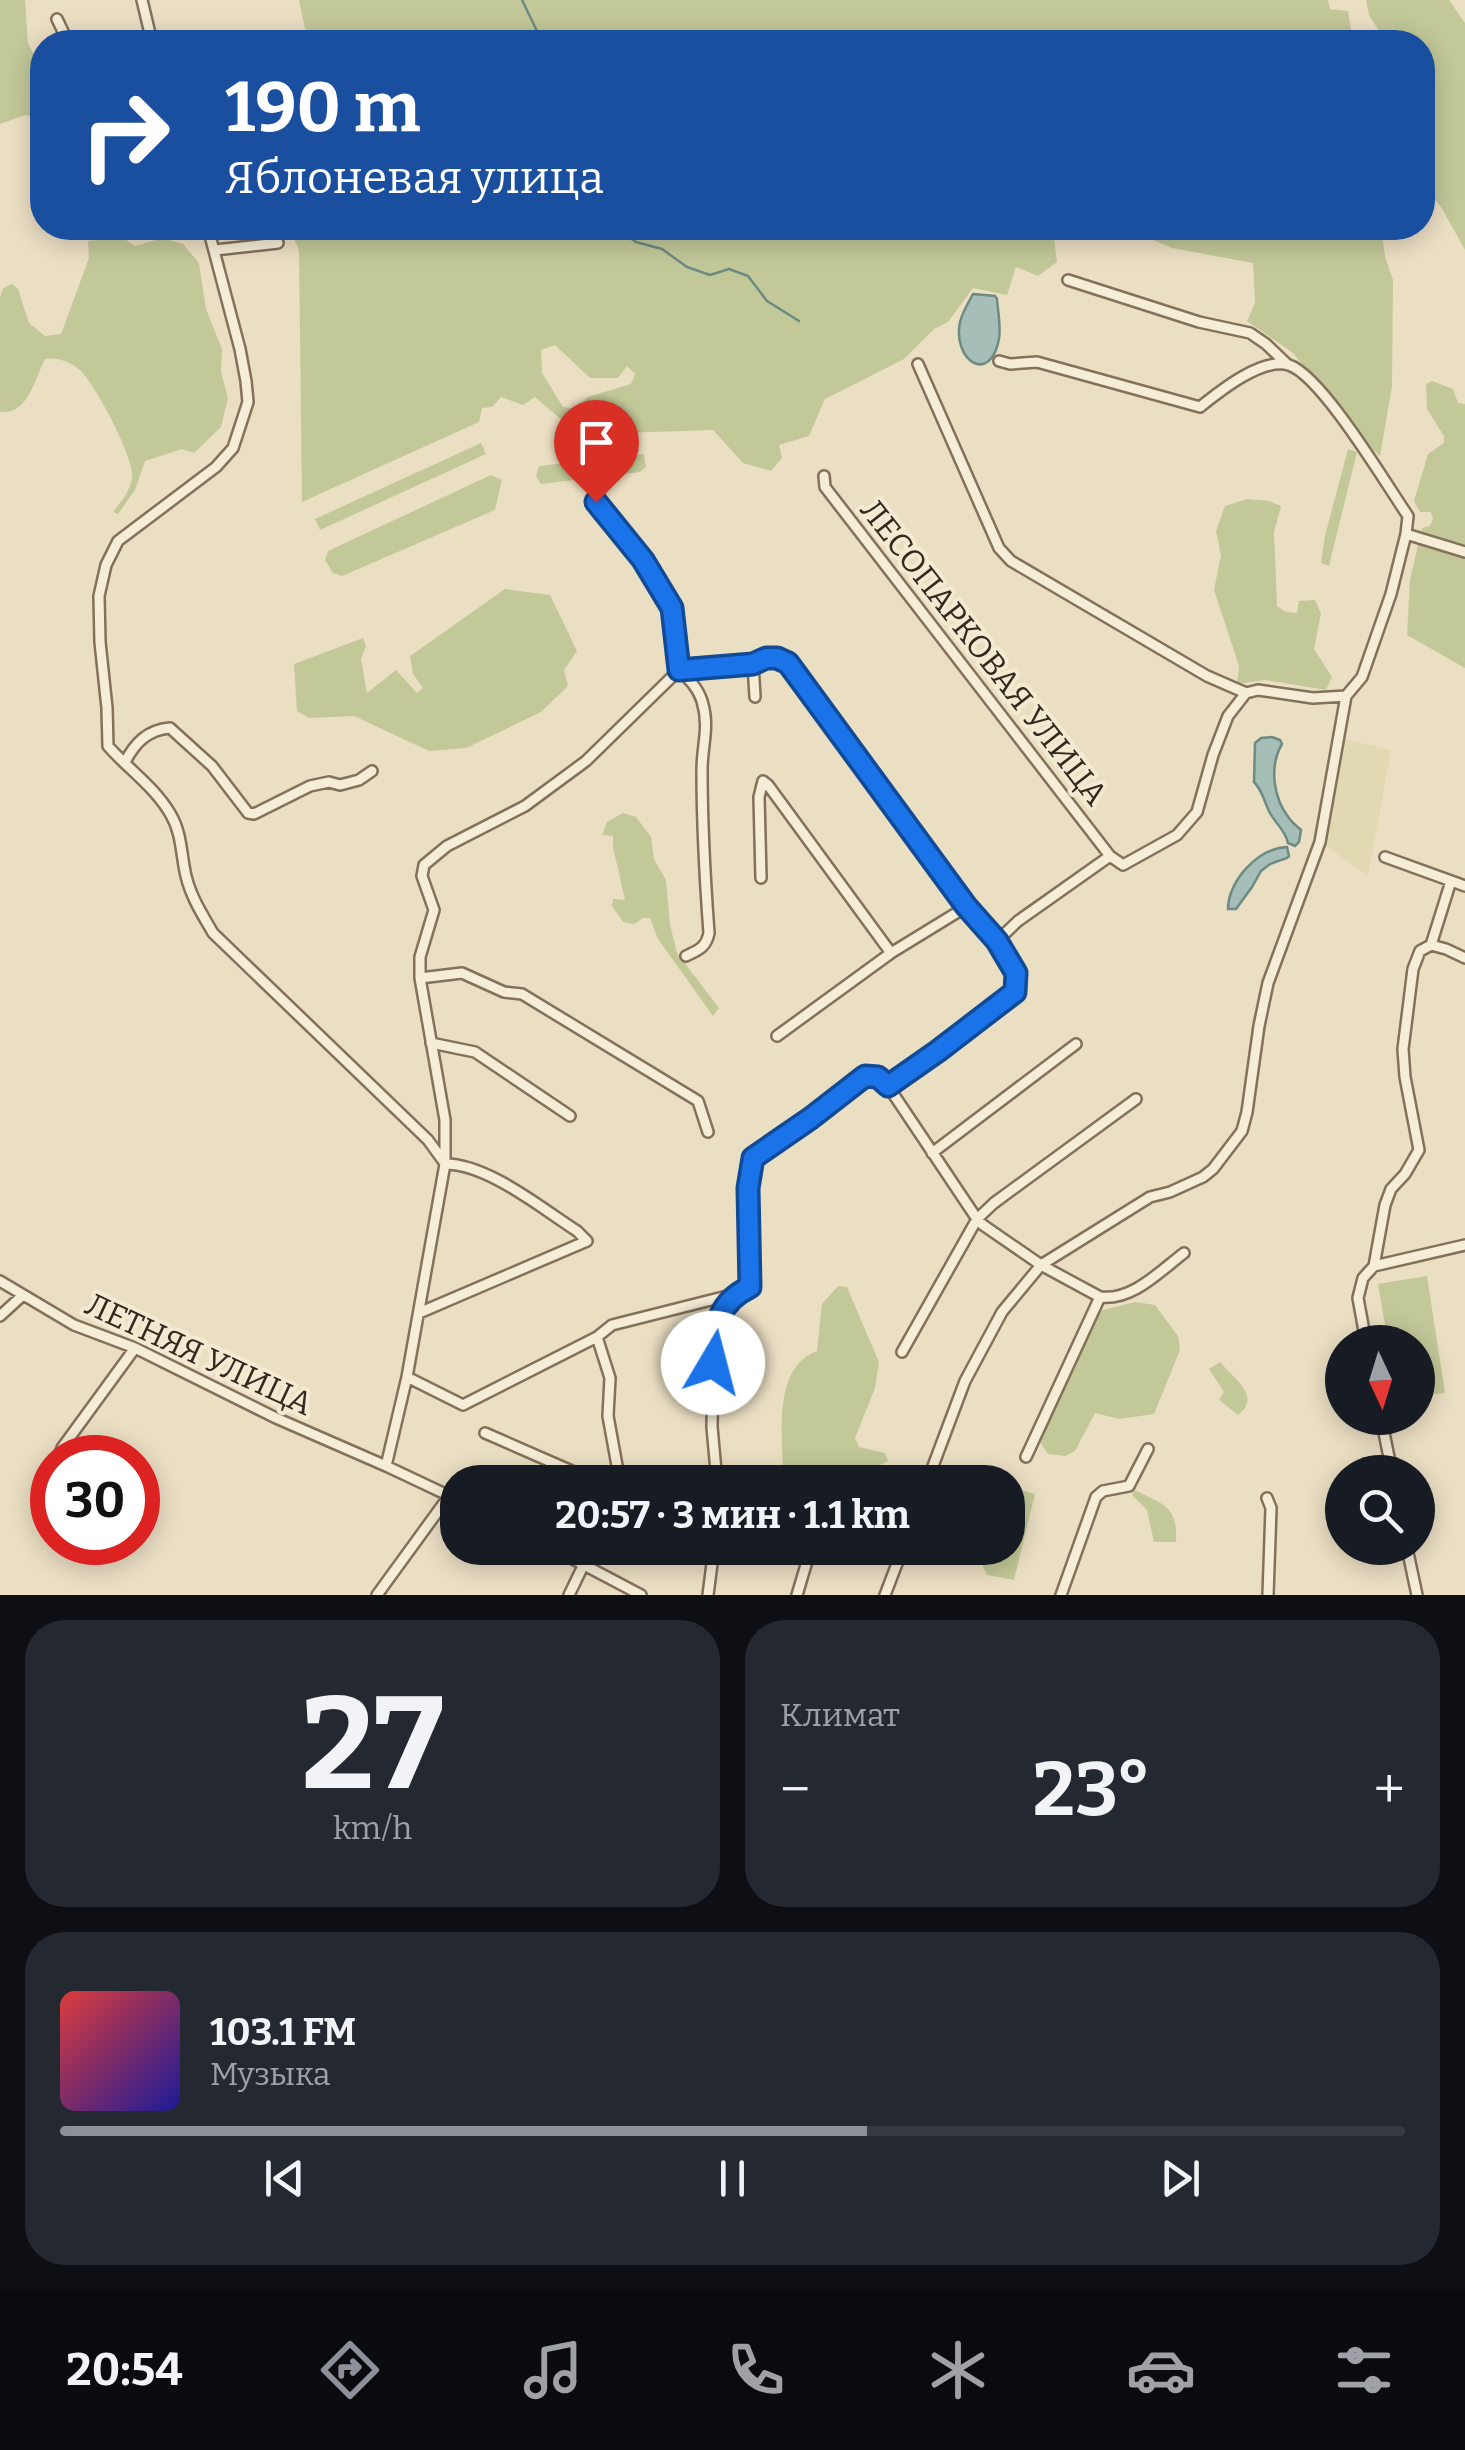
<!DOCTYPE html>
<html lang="ru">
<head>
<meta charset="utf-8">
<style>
  :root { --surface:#171b24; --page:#242831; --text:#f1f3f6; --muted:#9ea1a6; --line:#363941; --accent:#8c9099 }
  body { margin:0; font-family:Bitter,serif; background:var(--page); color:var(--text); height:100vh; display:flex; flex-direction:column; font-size:38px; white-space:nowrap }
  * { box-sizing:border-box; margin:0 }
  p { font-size:32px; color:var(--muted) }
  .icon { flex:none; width:55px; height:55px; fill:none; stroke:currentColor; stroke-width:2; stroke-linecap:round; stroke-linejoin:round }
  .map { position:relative; height:1595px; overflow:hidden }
  .details { display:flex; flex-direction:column; gap:25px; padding:25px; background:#0d0f14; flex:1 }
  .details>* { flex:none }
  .banner { position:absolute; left:30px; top:30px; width:1405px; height:210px; border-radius:40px; box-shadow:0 5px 25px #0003; background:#1a4fa0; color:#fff; overflow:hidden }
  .needle { width:65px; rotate:176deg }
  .fabs { position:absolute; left:1325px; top:1325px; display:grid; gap:20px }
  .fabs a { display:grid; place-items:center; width:110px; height:110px; border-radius:50%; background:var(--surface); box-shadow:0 5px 25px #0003; font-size:50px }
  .speed { position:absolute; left:30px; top:1435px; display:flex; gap:20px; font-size:50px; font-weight:700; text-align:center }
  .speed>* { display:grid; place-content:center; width:130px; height:130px; border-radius:50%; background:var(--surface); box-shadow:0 5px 25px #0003; line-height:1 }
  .speed .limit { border:15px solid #d22; background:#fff; color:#111 }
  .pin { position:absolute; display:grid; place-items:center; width:85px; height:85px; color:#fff; margin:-102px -42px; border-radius:50% 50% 50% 0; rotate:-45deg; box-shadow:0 0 10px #0007 }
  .pin .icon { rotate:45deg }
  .me { position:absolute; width:110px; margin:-55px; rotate:8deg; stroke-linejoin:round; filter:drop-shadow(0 0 8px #0008) }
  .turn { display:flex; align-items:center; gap:35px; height:210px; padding:0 30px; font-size:45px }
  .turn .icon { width:130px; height:130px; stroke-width:2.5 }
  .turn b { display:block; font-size:70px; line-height:85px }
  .big { font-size:75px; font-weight:700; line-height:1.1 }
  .details .card { flex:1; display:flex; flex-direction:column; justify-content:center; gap:15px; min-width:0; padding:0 35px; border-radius:40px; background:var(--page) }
  .details .dial { align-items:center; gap:0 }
  .dial b { font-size:130px; line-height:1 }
  .song { display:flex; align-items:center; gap:30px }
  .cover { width:120px; height:120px; border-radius:15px; background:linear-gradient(135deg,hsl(0 70% 55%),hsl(240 70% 35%)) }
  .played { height:10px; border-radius:5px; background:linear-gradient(90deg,var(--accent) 60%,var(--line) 60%) }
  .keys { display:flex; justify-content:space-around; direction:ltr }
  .heat { display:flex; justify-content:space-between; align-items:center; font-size:55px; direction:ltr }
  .details .tiles { flex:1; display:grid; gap:25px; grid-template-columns:1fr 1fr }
  .card:last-child { grid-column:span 2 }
  .trip { position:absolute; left:440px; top:1465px; width:585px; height:100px; border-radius:40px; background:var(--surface); box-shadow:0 5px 25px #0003; font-weight:700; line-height:100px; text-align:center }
  .menu { display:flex; height:160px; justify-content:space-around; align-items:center; background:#090b0e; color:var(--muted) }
  .menu .icon { width:70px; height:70px }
  .menu .current { color:var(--accent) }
  .menu b { font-size:45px; color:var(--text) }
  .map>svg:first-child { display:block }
</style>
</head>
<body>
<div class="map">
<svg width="1465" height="1595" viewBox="0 0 1465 1595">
  <rect width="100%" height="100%" fill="#ebdfc3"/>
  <path fill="#e0d9b1" d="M1345,739L1391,750L1368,876L1323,844Z"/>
  <path fill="#c2c898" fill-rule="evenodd" d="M0,0H25L28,43L40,66L38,117L25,115L0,124Z
    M299,0H1328L1330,9L1348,11L1353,42H368L367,40L365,42H345L305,29Z
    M1366,0H1449L1465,23V250L1441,207L1423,185L1422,42H1386L1369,15Z
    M290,228H1071L1054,237L1057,262L1038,276L1016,267L1007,295L973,288L948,322L934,329L904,359L825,399L809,436L779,445L782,458L771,471L743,463L713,430L589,434L557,416L535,397L523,405L501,397L492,407L482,408L479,422L302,502L299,251ZM555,345L590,378H618L627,366L635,374L631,384L588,397L573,409L563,407L542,373L541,350Z
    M1125,228H1381L1385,256L1393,280L1392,386L1380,456L1363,441L1293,353L1247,321L1255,303L1253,263L1172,248Z
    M122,237L135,246L163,238L183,244L199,263L206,309L222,349L221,372L228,398L221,427L194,453L182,449L145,461L135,490L118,514L113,512C120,503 131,490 132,478C135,458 95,385 81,371C71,362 58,357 45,359C35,379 28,415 0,412V297L3,288L12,284L18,289L29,323L45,336L61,334L89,258L88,241Z
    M1432,381L1453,389L1458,403L1465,404V668L1407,635L1410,580L1422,528L1430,526L1433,519L1431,512H1420L1414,501L1428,454L1444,443V436L1427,409L1426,384Z
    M481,443L486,454L320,530L315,519Z
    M1348,449L1357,452L1329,566L1321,563L1325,536Z
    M644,454L646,467L640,472L541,484L536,476L539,466Z
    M491,475L502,480L495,510L342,576L333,573L325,560L328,551Z
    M1247,499L1269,501L1281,506L1274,532L1277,606L1286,612L1297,613L1299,601L1315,600L1321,613L1314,649L1332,677L1326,690L1265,680L1237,684L1239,666L1214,590L1221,555L1216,531L1225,506Z
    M505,589L550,595L577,651L564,670L568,686L541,712L466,748L429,751L354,716L309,718L297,711L294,664L363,638L366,646L361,659L367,693L396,670L417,693L423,688L413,674L410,656Z
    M623,813L636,817L651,837L654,859L666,880L670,925L677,953L719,1008L713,1016L658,939L650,918H643L634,924L623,922L612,906L613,899L625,900L613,847V836L602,835L607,822Z
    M1427,1276L1445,1393L1418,1396V1342H1388L1378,1284Z
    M838,1286L847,1287L879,1362L875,1388L855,1438L859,1447L885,1453L888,1461L846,1482H787L783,1472C782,1435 773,1367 817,1351L822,1304Z
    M1135,1302L1155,1305L1178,1336L1180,1350L1154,1414L1119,1419L1095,1413L1075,1451L1065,1456L1048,1454L1039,1441L1099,1311Z
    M1220,1362C1235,1380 1262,1396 1238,1415L1219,1400L1224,1392L1209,1369Z
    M1008,1487L1035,1494L1014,1580L987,1575L977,1553L979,1548H1008Z
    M1135,1490C1164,1505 1178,1506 1176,1542H1154L1147,1510L1132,1495Z"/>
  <path fill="#a5beb7" stroke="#6d8b84" stroke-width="2.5" d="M973,294L995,296L997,299C998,312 1001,326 999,339C990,386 952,360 960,322C962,314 969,301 973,294Z
    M1272,737L1280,740L1282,744C1269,766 1273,798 1289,818C1292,823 1297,826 1301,830L1299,842L1295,846L1288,843C1286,831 1276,824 1270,813C1264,802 1263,791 1254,782L1255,743L1261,738Z
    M1287,847L1289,856L1287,858L1270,864L1261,871L1252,887L1236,909H1228C1228,881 1258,848 1287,847Z"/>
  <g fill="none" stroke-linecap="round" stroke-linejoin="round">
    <path stroke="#6d8b84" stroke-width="2.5" d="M522,0L536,29L537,42
      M615,228L636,242L662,249L687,267L710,275L729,269L748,276L767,301L799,321"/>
    <defs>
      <path id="minor" d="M142,0L152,42
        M57,19L68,42
        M208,228L240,349L246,381L248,402L233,448L216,467L118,541L106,565L99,596L100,642L107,708L108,746C128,769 155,787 171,815C182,834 181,855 186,876C191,897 202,914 213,933L428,1140L444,1162
        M215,250L278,243
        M1068,280L1199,322L1250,333L1266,344L1288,365
        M999,361L1010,364L1037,362L1200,407C1220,391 1262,357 1289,365C1322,376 1386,484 1408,516L1406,534L1391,594L1362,677L1346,696
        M918,364L999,548L1011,561L1207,676L1246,693
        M824,476L825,487L1110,856
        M595,501L643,560L672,608L679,670C689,679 698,688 702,701C710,727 702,745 702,770C702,825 705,879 709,933C706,948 698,950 686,956
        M1406,534L1465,552
        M753,664L755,697
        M125,762C135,743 147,730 170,728L212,766L248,813L254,814L310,786L329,782L340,785L359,780L372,771
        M763,781L768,785L891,953
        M1385,857L1465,886
        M761,878L759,797L763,781
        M997,941L1018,921L1110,856L1123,865L1177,835L1197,812L1213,755L1228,716L1246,693L1258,690L1313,698L1346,696
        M1431,945L1451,881
        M1431,945L1446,949L1465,958
        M420,978L462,973L504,992L522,994L698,1101L708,1132
        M777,1036L891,953L966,907
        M431,1043L475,1052L570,1116
        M932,1153L1076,1044
        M1374,1266L1465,1245
        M0,1281L74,1325L135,1348L276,1418L386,1466L458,1500
        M419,1313L587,1241L577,1231C541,1208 488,1164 445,1164
        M0,1316L23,1295
        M597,1337L610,1378L608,1416L620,1482
        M1366,1342L1358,1298L1363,1278L1374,1266L1385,1205L1391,1189L1405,1174L1419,1150L1405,1077L1403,1049L1413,969L1420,951L1431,945
        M902,1352L977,1219L994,1203L1136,1099
        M407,1377L463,1405L597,1337L612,1325L735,1294
        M1381,1418L1392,1472
        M485,1433L597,1482
        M1026,1457L1100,1297C1132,1301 1159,1272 1184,1253
        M58,1458L62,1448L135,1348
        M386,1466L407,1377L445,1164V1120L420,978V957L434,910L422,876L424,865L447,846L525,806L586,761L679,670L753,664L766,659L777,658L788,663L966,907L997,941L1016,973L1015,992L938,1051L888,1086
        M717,1482L712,1427L713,1363L717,1317L737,1293L751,1287L748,1189L753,1158L811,1118L865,1076L878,1077L888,1086L977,1219L983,1225L1041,1265L1100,1297
        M927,1482L965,1381L1002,1312L1041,1265L1150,1197L1170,1192L1203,1177L1213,1169L1242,1131L1247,1112L1259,1026L1268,983L1320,842L1346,696
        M1267,1498L1271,1508L1268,1595
        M47,1508L52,1473
        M552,1548L641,1595
        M1407,1548L1417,1595
        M377,1595L449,1496
        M569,1595L584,1564
        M708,1595L714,1548
        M797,1595L811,1548
        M885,1595L903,1548
        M1061,1595L1096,1497L1103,1491L1129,1486L1148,1449"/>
    </defs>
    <use href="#minor" stroke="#84715b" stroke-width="14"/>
    <use href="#minor" stroke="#f6edd6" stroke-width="9"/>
  </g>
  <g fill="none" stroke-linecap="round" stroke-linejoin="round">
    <defs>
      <path id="route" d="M596,502L643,560L672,608L679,670L753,664L766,658H777L788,663L966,906L997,941L1016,973L1015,992L938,1051L888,1086L878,1077L865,1076L811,1118L753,1158L748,1188L750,1287C715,1304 716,1328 713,1363"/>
    </defs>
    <use href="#route" stroke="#114b97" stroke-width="25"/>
    <use href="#route" stroke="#1a73e8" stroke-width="18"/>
  </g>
  <g text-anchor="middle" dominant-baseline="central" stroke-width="8" stroke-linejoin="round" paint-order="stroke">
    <g font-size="32" fill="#35291e" stroke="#f3ead2">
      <text transform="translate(984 652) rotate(52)">ЛЕСОПАРКОВАЯ УЛИЦА</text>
      <text transform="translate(199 1354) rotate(25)">ЛЕТНЯЯ УЛИЦА</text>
    </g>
  </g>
</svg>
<div class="fabs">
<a><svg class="needle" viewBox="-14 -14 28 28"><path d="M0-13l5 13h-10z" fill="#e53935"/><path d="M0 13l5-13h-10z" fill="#9ea1a6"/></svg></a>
<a><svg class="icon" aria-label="search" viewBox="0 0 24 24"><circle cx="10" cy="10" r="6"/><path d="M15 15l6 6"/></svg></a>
</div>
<div class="speed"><div class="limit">30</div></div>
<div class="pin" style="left:596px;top:502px;background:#d93025"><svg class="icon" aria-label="arrive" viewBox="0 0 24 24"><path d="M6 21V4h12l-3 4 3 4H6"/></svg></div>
<svg class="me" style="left:713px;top:1363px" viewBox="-20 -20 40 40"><circle r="19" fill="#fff"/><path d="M0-13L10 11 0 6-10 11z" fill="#1a73e8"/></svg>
<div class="trip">20:57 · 3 мин · 1.1 km</div>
<div class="banner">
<div class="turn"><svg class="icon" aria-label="right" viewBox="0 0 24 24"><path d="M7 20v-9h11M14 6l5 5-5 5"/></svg><div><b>190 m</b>Яблоневая улица</div></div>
</div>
</div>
<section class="details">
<div class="tiles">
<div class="card dial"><b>27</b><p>km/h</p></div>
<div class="card"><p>Климат</p>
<div class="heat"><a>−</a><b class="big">23°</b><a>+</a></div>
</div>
<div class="card">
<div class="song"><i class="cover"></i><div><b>103.1 FM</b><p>Музыка</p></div></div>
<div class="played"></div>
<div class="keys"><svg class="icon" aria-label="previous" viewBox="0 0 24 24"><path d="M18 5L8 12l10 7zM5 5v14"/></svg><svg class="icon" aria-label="pause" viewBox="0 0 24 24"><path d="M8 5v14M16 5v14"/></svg><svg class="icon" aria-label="next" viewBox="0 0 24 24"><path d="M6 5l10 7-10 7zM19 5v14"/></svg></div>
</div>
</div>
</section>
<nav class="menu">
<b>20:54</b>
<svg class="icon current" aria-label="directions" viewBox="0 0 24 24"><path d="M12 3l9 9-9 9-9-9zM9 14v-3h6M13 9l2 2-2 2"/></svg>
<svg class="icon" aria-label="music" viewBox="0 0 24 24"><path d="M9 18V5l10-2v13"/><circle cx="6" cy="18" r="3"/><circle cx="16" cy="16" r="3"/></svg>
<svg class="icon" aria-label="phone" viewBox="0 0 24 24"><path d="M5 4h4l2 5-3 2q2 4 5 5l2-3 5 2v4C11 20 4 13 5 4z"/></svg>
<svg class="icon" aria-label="climate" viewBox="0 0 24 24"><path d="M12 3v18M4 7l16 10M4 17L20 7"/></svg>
<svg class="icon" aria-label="car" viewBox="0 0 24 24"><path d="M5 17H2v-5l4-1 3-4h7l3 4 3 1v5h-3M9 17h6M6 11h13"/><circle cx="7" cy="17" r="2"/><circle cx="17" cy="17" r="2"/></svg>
<svg class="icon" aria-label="filters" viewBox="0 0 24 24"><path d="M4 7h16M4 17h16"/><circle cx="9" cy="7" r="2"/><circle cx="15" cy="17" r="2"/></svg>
</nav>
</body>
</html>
